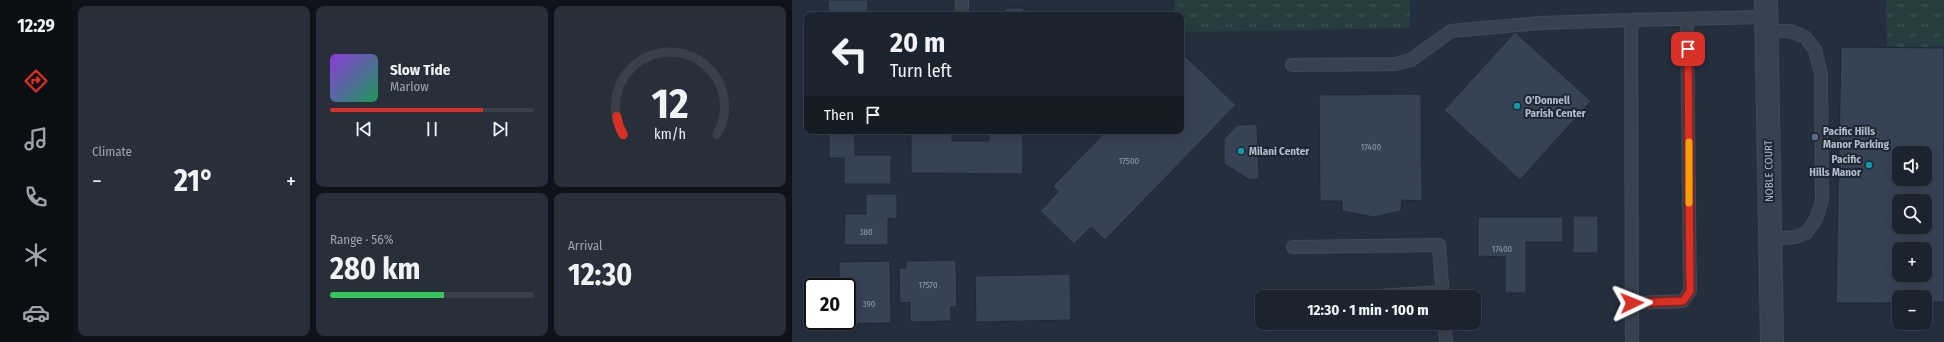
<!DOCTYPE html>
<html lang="en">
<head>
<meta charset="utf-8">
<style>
  :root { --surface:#1b232e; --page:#282f3a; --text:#f1f3f6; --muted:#a0a4aa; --line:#39404a; --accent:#d93025 }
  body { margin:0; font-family:"Fira Sans Condensed",sans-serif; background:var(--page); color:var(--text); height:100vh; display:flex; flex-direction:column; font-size:15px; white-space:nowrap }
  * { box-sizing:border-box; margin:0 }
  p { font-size:13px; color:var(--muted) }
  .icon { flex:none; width:22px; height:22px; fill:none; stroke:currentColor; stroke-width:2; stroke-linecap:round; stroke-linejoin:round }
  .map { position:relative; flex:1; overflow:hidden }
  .sheet { display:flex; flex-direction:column; gap:6px; padding:6px; background:#0f1319; width:720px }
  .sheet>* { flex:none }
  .top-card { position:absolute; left:12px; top:12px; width:380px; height:122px; border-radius:8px; box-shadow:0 4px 16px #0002,0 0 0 1px var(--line); background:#1b232e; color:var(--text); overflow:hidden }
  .buttons { position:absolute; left:1100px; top:146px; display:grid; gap:8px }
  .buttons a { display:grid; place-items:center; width:40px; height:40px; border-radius:8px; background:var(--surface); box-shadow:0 4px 16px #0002,0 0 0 1px var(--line); font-size:20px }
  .speed { position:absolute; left:12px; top:278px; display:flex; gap:8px; font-size:20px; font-weight:700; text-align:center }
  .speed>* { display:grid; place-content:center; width:52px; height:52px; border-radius:50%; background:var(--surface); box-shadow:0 4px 16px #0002,0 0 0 1px var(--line); line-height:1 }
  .speed .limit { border:2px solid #111; border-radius:6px; background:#fff; color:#111 }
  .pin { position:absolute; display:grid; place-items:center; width:34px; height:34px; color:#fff; margin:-17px; border-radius:8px; box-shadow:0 2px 6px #0006 }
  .me { position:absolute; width:44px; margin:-22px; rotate:88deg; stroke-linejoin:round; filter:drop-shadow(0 0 3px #0008) }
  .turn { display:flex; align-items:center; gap:14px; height:84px; padding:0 20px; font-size:18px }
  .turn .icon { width:52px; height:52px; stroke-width:2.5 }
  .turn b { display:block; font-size:28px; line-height:34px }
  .then { display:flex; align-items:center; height:38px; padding:0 20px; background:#0003; gap:8px; font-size:15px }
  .big { font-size:30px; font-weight:700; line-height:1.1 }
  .sheet .card { flex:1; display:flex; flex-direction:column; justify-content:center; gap:6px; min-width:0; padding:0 14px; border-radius:8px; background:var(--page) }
  .sheet .dial { align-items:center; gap:0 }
  .dial svg { height:104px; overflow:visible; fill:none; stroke:var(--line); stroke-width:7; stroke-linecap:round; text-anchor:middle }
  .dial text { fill:var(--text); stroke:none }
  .song { display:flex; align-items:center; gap:12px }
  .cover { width:48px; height:48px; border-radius:6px; background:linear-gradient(135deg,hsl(270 70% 55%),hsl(150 70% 35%)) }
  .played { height:4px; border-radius:2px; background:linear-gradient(90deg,var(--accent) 75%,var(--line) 75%) }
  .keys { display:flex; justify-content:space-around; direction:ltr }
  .heat { display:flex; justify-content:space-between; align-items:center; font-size:22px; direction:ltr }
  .charge { height:6px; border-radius:3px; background:linear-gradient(90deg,#34c759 56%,var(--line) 0) }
  .sheet .tiles { flex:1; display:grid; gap:6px; grid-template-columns:repeat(3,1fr) }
  .card:first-child { grid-row:span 2 }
  .trip { position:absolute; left:463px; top:290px; width:226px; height:40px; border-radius:8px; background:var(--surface); box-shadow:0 4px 16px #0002,0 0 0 1px var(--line); font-weight:700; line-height:40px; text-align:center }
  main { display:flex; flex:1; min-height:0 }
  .tabs { display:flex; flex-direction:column; width:72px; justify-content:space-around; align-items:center; background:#0b0e12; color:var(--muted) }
  .tabs .icon { width:28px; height:28px }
  .tabs .active { color:var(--accent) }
  .tabs b { font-size:18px; color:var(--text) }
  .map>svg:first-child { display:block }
</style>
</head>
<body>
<main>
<nav class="tabs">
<b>12:29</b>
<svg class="icon active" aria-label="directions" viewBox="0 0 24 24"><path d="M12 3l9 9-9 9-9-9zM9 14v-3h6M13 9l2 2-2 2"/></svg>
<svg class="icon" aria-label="music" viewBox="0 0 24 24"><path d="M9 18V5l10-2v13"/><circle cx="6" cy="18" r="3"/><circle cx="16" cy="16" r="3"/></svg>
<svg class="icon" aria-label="phone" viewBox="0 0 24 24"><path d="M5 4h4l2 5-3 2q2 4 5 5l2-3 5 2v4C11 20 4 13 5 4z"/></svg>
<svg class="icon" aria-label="climate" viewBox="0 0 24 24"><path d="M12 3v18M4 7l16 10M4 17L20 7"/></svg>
<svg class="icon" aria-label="car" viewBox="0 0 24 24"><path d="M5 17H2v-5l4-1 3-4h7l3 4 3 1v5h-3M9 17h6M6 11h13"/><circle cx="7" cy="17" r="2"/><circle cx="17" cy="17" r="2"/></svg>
</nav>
<section class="sheet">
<div class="tiles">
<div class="card"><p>Climate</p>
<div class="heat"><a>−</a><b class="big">21°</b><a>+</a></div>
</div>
<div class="card">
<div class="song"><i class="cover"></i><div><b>Slow Tide</b><p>Marlow</p></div></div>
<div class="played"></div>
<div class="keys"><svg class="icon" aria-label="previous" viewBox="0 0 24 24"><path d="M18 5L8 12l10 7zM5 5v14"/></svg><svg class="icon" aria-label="pause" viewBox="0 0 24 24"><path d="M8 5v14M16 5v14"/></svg><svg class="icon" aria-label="next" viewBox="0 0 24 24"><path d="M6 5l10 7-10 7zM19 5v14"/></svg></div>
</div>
<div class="card dial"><svg viewBox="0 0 100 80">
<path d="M14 69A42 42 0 1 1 86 69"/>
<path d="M14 69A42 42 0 0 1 9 55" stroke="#d93025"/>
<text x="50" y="56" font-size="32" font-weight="700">12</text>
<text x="50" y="72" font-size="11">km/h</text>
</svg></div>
<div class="card"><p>Range · 56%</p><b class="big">280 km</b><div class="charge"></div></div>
<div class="card"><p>Arrival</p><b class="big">12:30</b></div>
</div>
</section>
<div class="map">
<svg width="1152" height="342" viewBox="0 0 1152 342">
  <defs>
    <pattern id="grass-tufts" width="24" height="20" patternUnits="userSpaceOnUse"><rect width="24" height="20" fill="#263c3f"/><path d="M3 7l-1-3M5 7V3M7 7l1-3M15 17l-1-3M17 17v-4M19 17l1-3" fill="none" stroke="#435659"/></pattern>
  </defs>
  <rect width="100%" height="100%" fill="#242f3e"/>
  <path fill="url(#grass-tufts)" d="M382,0H618V28L389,32V15H382Z
    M1094,0H1152V46L1095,49Z"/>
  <path fill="#364354" stroke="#1f2835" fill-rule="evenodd" d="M36,0H76V15H36Z
    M213,8H232V15H213Z
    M143,12H162V15H143Z
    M723,32L799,101L728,180L652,110Z
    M1049,47L1152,48V302H1133V297H1107V303H1044ZM1107,153H1133V179H1107ZM1107,201H1133V227H1107ZM1107,249H1133V275H1107Z
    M390,53L444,105L313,240L299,227L282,244L248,211L266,192L261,186L314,131H389Z
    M629,94L630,201L610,200L609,211L582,217L550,211V201H528L527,95Z
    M465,124L467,179L458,180L432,164V139L445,125Z
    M197,131H231V174L119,173V133H160V141H197Z
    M37,134H63V155H99V184H52V158H37Z
    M74,194H105V219L96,218V245H52L53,214H74Z
    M781,216H806V253H781Z
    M686,217H771V242H734V293H713V257L686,256Z
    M164,260L165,307H159V321L118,322V302L108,303L107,268H114V261Z
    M98,261L99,323L39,324V321H55V287H38L47,286V262Z
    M278,274L279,320L184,322L183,276Z"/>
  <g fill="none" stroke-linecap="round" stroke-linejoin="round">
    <defs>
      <path id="lane" d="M170,0V15
        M839,20L974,17
        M975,31H998L1013,37L1023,50L1029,74L1030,201L1023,221L1014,233L1003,237L979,239
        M500,65L603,64L619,60L659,31L748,23L839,20L840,342
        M501,247L647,245L651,297
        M568,297L650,292
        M840,303L891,301L898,291L895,19
        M652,323L654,342"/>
      <path id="street" d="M974,0L980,342"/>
    </defs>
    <use href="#lane" stroke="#414a57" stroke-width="14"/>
    <use href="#street" stroke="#414a57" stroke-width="24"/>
    <use href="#lane" stroke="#38414e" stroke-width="12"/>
    <use href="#street" stroke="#38414e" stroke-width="22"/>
  </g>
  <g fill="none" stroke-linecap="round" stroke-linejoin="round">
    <defs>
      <path id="route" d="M840,303L891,301L898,291L896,49"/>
    </defs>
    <use href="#route" stroke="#8d1f18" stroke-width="10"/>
    <use href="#route" stroke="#d93025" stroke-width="7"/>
    <path stroke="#f59e0b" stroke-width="7" d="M897,142V203"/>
  </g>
  <g fill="#0f9aa8" stroke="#1d2633" stroke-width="1.5">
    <circle cx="725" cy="106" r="4"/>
    <circle cx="449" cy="151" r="4"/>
    <circle cx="1077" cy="165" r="4"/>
  </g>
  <circle fill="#5c6f8a" stroke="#1d2633" stroke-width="1.5" cx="1023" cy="137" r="4"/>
  <g text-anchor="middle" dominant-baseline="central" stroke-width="4" stroke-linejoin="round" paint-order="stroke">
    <g font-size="9" fill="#929caa">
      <text x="579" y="147">17400</text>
      <text x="337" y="161">17500</text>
      <text x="74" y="232">380</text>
      <text x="710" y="249">17400</text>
      <text x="136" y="285">17570</text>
      <text x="77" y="304">390</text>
    </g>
    <g font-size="11" font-weight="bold" fill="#b4bcc9" stroke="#1d2633" text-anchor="start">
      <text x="733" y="100">O'Donnell<tspan x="733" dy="13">Parish Center</tspan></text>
      <text x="1031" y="131">Pacific Hills<tspan x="1031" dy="13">Manor Parking</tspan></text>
      <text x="457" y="151">Milani Center</text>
      <text x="1069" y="159" text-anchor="end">Pacific<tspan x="1069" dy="13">Hills Manor</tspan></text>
    </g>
    <g font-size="11" fill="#b4bcc9" stroke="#1d2633">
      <text transform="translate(977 171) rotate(-91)">NOBLE COURT</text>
    </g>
  </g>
</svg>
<div class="buttons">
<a><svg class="icon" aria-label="sound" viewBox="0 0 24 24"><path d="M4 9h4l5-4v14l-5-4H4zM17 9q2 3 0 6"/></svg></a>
<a><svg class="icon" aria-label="search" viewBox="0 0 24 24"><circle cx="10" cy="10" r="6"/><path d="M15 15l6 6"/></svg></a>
<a>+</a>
<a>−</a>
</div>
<div class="speed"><div class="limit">20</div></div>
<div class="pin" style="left:896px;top:49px;background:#d93025"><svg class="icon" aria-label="arrive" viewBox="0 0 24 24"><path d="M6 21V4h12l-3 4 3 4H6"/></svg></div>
<svg class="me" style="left:840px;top:303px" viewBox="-20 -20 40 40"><path d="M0-17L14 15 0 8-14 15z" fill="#d93025" stroke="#fff" stroke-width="4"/></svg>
<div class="trip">12:30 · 1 min · 100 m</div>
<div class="top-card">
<div class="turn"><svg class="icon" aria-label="left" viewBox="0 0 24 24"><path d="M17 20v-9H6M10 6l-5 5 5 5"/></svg><div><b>20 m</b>Turn left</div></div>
<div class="then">Then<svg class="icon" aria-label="arrive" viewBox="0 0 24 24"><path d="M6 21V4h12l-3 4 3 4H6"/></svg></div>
</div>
</div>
</main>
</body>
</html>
